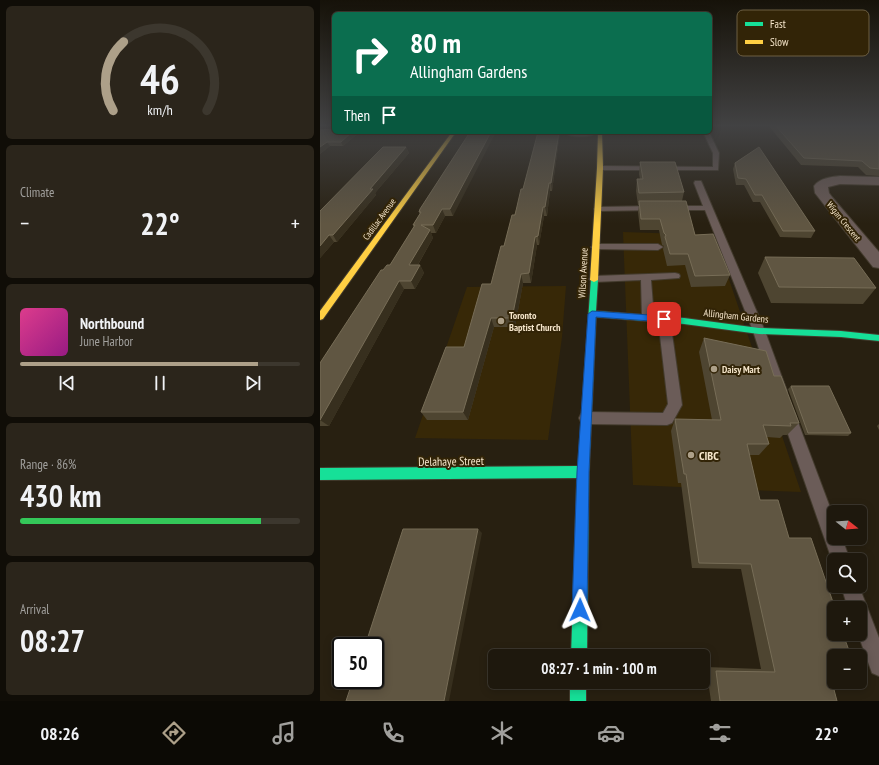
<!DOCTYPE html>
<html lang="en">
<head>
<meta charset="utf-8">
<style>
  :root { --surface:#1e180d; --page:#2b251b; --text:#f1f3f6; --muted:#a1a09d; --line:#3c372e; --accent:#ada089 }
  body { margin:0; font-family:"PT Sans Narrow",sans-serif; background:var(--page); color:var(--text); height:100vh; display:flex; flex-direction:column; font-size:15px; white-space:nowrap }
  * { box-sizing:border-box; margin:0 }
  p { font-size:13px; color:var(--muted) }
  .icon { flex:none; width:22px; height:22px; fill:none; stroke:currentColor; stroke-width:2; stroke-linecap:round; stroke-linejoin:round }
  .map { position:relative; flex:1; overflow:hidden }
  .panel { display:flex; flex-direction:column; gap:6px; padding:6px; background:#100d07; width:320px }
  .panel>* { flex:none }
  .top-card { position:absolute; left:12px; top:12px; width:380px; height:122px; border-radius:6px; box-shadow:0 2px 10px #0003,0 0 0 1px var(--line); background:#0b6e4f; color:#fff; overflow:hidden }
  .needle { width:26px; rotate:107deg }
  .buttons { position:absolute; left:507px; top:505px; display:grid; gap:8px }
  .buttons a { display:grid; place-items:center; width:40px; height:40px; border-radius:6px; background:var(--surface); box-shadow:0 2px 10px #0003,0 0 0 1px var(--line); font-size:20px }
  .speed { position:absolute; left:12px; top:637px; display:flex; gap:8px; font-size:20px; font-weight:700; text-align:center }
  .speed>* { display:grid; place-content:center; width:52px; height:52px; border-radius:50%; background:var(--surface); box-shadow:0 2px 10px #0003,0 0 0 1px var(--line); line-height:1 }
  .speed .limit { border:2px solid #111; border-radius:6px; background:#fff; color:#111 }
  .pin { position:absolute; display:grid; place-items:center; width:34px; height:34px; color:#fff; margin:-17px; border-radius:8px; box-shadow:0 2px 6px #0006 }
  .me { position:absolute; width:44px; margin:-22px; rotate:1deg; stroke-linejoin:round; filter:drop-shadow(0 0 3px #0008) }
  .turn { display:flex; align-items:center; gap:14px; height:84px; padding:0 12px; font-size:18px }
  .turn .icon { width:52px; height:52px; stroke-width:2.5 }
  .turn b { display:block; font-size:28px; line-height:34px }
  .then { display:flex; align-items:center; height:38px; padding:0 12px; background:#0003; gap:8px; font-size:15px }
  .big { font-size:30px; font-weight:600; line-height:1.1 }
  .panel .tile { flex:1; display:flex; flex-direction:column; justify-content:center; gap:6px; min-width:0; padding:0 14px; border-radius:6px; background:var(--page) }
  .panel .dial { align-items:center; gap:0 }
  .dial svg { height:104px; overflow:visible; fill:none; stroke:var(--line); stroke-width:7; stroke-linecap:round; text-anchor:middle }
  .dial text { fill:var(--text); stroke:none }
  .song { display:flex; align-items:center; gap:12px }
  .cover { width:48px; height:48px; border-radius:6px; background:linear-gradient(135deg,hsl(330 70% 55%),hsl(310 70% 35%)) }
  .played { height:4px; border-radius:2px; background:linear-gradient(90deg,var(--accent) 85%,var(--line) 85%) }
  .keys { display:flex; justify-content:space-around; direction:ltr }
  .heat { display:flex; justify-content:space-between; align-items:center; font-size:22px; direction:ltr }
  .charge { height:6px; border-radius:3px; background:linear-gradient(90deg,#34c759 86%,var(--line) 0) }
  .trip { position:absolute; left:168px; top:649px; width:222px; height:40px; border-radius:6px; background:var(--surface); box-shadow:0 2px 10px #0003,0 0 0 1px var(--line); font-weight:600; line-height:40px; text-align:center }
  .tab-bar { display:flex; height:64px; justify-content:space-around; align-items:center; background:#0c0a05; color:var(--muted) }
  .tab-bar .icon { width:28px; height:28px }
  .tab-bar .selected { color:var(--accent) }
  .tab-bar b { font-size:18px; color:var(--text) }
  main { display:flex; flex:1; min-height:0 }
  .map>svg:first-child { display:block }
</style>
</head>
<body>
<main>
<section class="panel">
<div class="tile dial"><svg viewBox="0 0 100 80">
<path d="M14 69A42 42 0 1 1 86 69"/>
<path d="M14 69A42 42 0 0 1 22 16" stroke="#ada089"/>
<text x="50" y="56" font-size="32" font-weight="700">46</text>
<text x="50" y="72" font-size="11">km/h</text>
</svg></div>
<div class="tile"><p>Climate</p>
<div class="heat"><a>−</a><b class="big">22°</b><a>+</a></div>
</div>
<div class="tile">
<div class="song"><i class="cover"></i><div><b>Northbound</b><p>June Harbor</p></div></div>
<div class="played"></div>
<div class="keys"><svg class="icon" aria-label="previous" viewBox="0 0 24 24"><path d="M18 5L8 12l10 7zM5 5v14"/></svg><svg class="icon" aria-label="pause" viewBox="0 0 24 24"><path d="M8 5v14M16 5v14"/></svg><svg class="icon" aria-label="next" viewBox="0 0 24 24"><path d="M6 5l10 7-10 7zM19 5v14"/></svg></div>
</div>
<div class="tile"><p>Range · 86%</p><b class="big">430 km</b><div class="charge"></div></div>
<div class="tile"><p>Arrival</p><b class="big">08:27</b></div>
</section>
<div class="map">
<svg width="559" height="701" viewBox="0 0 559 701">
  <rect width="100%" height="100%" fill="#282011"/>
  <path fill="#372807" d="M303,232L394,235L481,492L313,485Z
    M246,286L242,337L228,440L95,438L147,287Z"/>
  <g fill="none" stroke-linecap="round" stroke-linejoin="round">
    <defs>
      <path id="lane" d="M281,132H321L318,134H284Z
        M383,132H389L399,153L398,170H280L277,168L280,166L393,167V153Z
        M375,181H381L382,183L445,331L467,391L465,395L460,397L455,395L453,391L433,331L385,210H353L349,208L353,206H383L374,183Z
        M334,206H337V210L278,211L274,209L278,207Z
        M276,244H338L343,247L338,250L273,249L271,247Z
        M355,273L359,274L360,276L359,278L331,280L334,318L332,321H324L322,318L321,280L274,282L269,279L274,276Z
        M344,315L348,316L350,319L362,405L352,423L347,425L266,424L261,422L259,418L261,414L266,412L343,413L348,404L338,319L340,316Z
        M468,408L473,410L475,414L514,518V538H522L530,560H514V565L512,560L461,414L463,410Z
        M521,586H539L559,638V676L552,673L538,634H540V608H528Z"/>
      <path id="street" d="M245,132H276C271,138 250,138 245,132Z
        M520,176L559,177V185L520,184L508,187L509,193L512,197L559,252V268L553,267L495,193L494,186C500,178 511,177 520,176Z"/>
      <path id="fast" d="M271,278H277L278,280L276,311L364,318L439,328L521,331L559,335V341L521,337L439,334L364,324L276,317L269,472L267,656H251L257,478L0,480V468L258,466Z
        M250,682H266V701H250Z"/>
      <path id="slow" d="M132,132H136L3,319L0,320V311Z
        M278,132H282L283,168L278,280L274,282L270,280L277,168Z"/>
    </defs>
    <use href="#lane" stroke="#433b2d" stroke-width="2"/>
    <use href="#street" stroke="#433b2d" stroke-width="2"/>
    <use href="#fast" stroke="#433b2d" stroke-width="2"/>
    <use href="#slow" stroke="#433b2d" stroke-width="2"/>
    <use href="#lane" fill="#6b5c58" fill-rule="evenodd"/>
    <use href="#street" fill="#6b5c58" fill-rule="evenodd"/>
    <use href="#fast" fill="#16e098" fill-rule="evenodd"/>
    <use href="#slow" fill="#ffcf43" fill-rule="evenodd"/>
  </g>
  <path fill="#4e4531" d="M448,125H559V176L546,175L538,167L481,165Z
    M0,130L40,132L23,146H10L0,154Z
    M150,132L133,216H125L116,233H111L113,238L98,265H100L104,273L95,289H84L9,426H0V363L63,270L70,265L94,227L93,225L100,214L99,212Z
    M240,132L232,191H230L227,216H224L219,245H217L211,283H203L195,327H174L148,420H107L101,412L144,347L171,284L203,189Z
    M86,147L89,153L55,193L56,195L17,242H14L0,258V211Z
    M320,162L364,192L362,201L375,235L410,275L405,286L371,287L365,265L347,266L343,249L344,246L342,245L339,230H320L318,212L319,205H318L316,191L317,179H320L319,174Z
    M415,163L495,231L491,238L460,237L440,202H433L424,185H416L413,169Z
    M445,257L556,288L543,304L451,303L438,273Z
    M384,338L454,376L479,423L467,435H463L460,438L447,437L449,444L439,455H429L440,500L508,667L517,701H391L386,667L441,669L421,569L372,568L361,483H358L351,431L355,419L392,420L379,352Z
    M471,386L531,433L528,436L485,435L468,389Z
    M559,424V430L557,426Z"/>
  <path fill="#372f1e" d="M32,132H40L23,146L21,142Z
    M171,132H176L133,216L130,209Z
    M239,132H240L232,191L231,183Z
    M7,142L10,146L0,154V147Z
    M86,147L89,153L55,193L56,195L17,242L13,235L50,189Z
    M229,183L230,191L227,216L225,207Z
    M223,207L224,216L219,245L218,236Z
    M122,209L125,216L116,233L113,225Z
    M110,230L113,238L93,273L89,265Z
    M9,235L14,242L0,258V246Z
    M215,237L217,245L211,283L209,273Z
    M100,265L104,273L95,289L91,281Z
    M201,274L203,283L195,327L192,318Z
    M79,281L84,289L9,426L0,420Z
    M171,318L174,327L148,420L143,412Z
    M158,529L162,533L129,701H124Z"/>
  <path fill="#605642" stroke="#776d57" d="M455,125H559V169L550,168L542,161L484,158Z
    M14,129V132H32L21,142H7L0,147V130Z
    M150,132H171L130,209H122L113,225H101L110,230L89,265H100L91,281H79L0,420V363L61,270H63L67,265H70L95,225H93L101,212H99L100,209Z
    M218,132H239L231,183H229L225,207H223L218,236L215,237L209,273L201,274L192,318H171L143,412H101L126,347H144L162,284H171L181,246H184L192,215H195L201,189H203Z
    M63,147H86L50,189H53L13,235H9L0,246V211Z
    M439,147L495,231H463L442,195H435L426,179L418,178L415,163Z
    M320,162H355L364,192L319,193L317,179H323Z
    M319,201H366L375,235L393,234L410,275L375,276L368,254H350L345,237L346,235L344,233L340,219H321Z
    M445,257L534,258L556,288L459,287Z
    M384,338L446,351L454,376H461L479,423H470L471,426L443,425L449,444H427L440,500H458L469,538H491L515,608H514V634H523L531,656H514V667H508L517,701H400L396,671L455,672L431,564L379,563L366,474H364L355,419L401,420Z
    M471,386H509L531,433H488Z
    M83,529H158L124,701H26L33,680H55V646H45Z"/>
  <linearGradient id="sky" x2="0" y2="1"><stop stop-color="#161209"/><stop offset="0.56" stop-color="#424243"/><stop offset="1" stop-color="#424243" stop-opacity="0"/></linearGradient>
  <rect width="559" height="224" fill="url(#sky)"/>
  <path fill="#1a73e8" stroke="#114b97" d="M272,311L344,316L349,319L344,322L276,317L269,472L267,610L265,615L260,617L255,615L252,610L257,472L268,314Z"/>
  <g fill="#ada089" stroke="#322407" stroke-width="1.5">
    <circle cx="181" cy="321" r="4"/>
    <circle cx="394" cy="369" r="4"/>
    <circle cx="371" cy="455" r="4"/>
  </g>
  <g text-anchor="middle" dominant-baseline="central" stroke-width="4" stroke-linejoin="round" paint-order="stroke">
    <g font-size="9" fill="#f5e5ca" stroke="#322407">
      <text transform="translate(59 219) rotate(-54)">Cadillac Avenue</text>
      <text transform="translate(524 221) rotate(51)">Wigan Crescent</text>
    </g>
    <g font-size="10" fill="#f5e5ca" stroke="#322407">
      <text transform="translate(263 273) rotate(-87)">Wilson Avenue</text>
      <text transform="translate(416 316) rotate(6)">Allingham Gardens</text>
    </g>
    <g font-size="10" font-weight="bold" fill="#f5e5ca" stroke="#322407" text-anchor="start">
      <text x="189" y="315">Toronto<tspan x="189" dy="12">Baptist Church</tspan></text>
      <text x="402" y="369">Daisy Mart</text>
    </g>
    <g font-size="12" font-weight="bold" fill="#f5e5ca" stroke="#322407" text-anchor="start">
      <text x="379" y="455">CIBC</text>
    </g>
    <g font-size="12" fill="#f5e5ca" stroke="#322407">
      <text transform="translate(131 461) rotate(-1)">Delahaye Street</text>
    </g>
  </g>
  <rect x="417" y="10" width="132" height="46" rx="6" fill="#322407" stroke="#6c5e42" stroke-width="1"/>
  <rect x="425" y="22" width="18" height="4" fill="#16e098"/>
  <rect x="425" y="40" width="18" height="4" fill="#ffcf43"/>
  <g font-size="11" fill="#f5e5ca">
    <text x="450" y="28">Fast</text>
    <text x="450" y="46">Slow</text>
  </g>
</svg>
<div class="buttons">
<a><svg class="needle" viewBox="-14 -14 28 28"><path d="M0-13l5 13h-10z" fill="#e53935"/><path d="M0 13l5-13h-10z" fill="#a1a09d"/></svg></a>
<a><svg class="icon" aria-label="search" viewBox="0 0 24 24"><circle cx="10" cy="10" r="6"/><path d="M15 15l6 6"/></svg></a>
<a>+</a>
<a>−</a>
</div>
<div class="speed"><div class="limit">50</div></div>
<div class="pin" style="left:344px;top:319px;background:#d93025"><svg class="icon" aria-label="arrive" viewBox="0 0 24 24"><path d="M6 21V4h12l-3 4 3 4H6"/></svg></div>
<svg class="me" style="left:260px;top:610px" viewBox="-20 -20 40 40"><path d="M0-17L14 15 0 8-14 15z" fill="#1a73e8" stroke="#fff" stroke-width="4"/></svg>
<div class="trip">08:27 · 1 min · 100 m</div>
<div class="top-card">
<div class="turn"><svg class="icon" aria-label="right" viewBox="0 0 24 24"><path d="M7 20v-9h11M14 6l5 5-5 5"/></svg><div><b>80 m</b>Allingham Gardens</div></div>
<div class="then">Then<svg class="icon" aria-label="arrive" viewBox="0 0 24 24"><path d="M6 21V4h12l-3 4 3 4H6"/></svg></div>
</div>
</div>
</main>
<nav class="tab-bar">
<b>08:26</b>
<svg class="icon selected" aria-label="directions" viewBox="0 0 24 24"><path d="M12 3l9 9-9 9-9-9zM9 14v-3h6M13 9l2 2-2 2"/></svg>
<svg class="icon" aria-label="music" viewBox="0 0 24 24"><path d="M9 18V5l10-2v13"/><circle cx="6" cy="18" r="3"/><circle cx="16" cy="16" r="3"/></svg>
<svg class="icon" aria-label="phone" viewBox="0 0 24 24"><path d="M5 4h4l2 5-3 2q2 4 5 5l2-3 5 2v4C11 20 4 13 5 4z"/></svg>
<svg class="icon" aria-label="climate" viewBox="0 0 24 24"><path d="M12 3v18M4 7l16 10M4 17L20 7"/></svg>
<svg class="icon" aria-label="car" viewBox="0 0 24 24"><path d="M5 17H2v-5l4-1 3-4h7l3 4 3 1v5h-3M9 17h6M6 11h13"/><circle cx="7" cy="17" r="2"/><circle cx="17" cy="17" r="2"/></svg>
<svg class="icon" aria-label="filters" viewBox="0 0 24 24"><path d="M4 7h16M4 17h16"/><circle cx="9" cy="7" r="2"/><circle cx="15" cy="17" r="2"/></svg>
<b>22°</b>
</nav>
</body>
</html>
